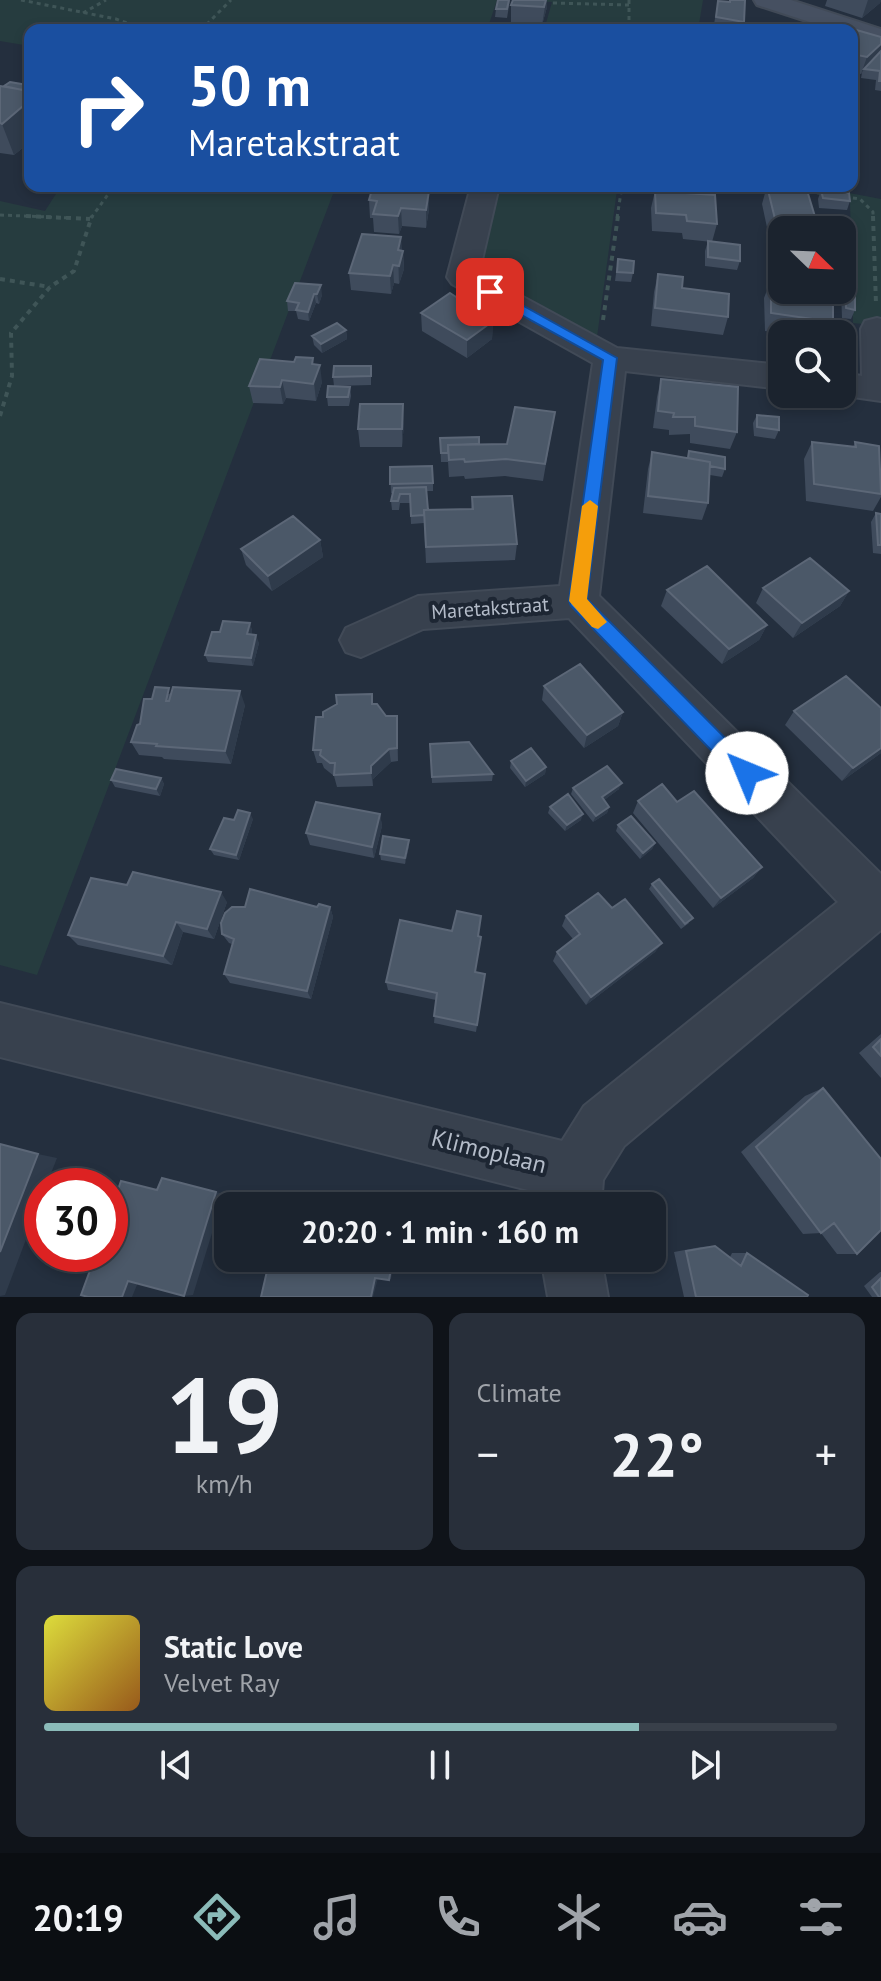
<!DOCTYPE html>
<html lang="en">
<head>
<meta charset="utf-8">
<style>
  :root { --surface:#1b232e; --page:#282f3a; --text:#f1f3f6; --muted:#a0a4aa; --line:#39404a; --accent:#8bbbb9 }
  body { margin:0; font-family:"PT Sans",sans-serif; background:var(--page); color:var(--text); height:100vh; display:flex; flex-direction:column; font-size:30px; white-space:nowrap }
  * { box-sizing:border-box; margin:0 }
  p { font-size:26px; color:var(--muted) }
  .icon { flex:none; width:44px; height:44px; fill:none; stroke:currentColor; stroke-width:2; stroke-linecap:round; stroke-linejoin:round }
  .map { position:relative; height:1297px; overflow:hidden }
  .side { display:flex; flex-direction:column; gap:16px; padding:16px; background:#0f1319; flex:1 }
  .side>* { flex:none }
  .hud { position:absolute; left:24px; top:24px; width:834px; height:168px; border-radius:16px; box-shadow:0 4px 12px #0003,0 0 0 2px var(--line); background:#1a4fa0; color:#fff; overflow:hidden }
  .needle { width:52px; rotate:113deg }
  .buttons { position:absolute; left:768px; top:216px; display:grid; gap:16px }
  .buttons a { display:grid; place-items:center; width:88px; height:88px; border-radius:16px; background:var(--surface); box-shadow:0 4px 12px #0003,0 0 0 2px var(--line); font-size:40px }
  .speed { position:absolute; left:24px; top:1168px; display:flex; gap:16px; font-size:40px; font-weight:700; text-align:center }
  .speed>* { display:grid; place-content:center; width:104px; height:104px; border-radius:50%; background:var(--surface); box-shadow:0 4px 12px #0003,0 0 0 2px var(--line); line-height:1 }
  .speed .limit { border:12px solid #d22; background:#fff; color:#111 }
  .pin { position:absolute; display:grid; place-items:center; width:68px; height:68px; color:#fff; margin:-34px; border-radius:16px; box-shadow:0 4px 12px #0006 }
  .me { position:absolute; width:88px; margin:-44px; rotate:315deg; stroke-linejoin:round; filter:drop-shadow(0 0 6px #0008) }
  .turn { display:flex; align-items:center; gap:28px; height:168px; padding:0 32px; font-size:36px }
  .turn .icon { width:104px; height:104px; stroke-width:2.5 }
  .turn b { display:block; font-size:56px; line-height:68px }
  .big { font-size:60px; font-weight:700; line-height:1.1 }
  .side .tile { flex:1; display:flex; flex-direction:column; justify-content:center; gap:12px; min-width:0; padding:0 28px; border-radius:16px; background:var(--page) }
  .side .dial { align-items:center; gap:0 }
  .dial b { font-size:104px; line-height:1 }
  .song { display:flex; align-items:center; gap:24px }
  .cover { width:96px; height:96px; border-radius:12px; background:linear-gradient(135deg,hsl(60 70% 55%),hsl(30 70% 35%)) }
  .played { height:8px; border-radius:4px; background:linear-gradient(90deg,var(--accent) 75%,var(--line) 75%) }
  .keys { display:flex; justify-content:space-around; direction:ltr }
  .heat { display:flex; justify-content:space-between; align-items:center; font-size:44px; direction:ltr }
  .side .tiles { flex:1; display:grid; gap:16px; grid-template-columns:1fr 1fr }
  .tile:last-child { grid-column:span 2 }
  .trip { position:absolute; left:214px; top:1192px; width:452px; height:80px; border-radius:16px; background:var(--surface); box-shadow:0 4px 12px #0003,0 0 0 2px var(--line); font-weight:700; line-height:80px; text-align:center }
  .tab-bar { display:flex; height:128px; justify-content:space-around; align-items:center; background:#0b0e12; color:var(--muted) }
  .tab-bar .icon { width:56px; height:56px }
  .tab-bar .on { color:var(--accent) }
  .tab-bar b { font-size:36px; color:var(--text) }
  .map>svg:first-child { display:block }
</style>
</head>
<body>
<div class="map">
<svg width="881" height="1297" viewBox="0 0 881 1297">
  <rect width="100%" height="100%" fill="#242f3e"/>
  <path fill="#263c3f" d="M0,0H497L487,30H30V46L0,41Z
    M522,0H703L698,30H544L552,2Z
    M61,186H336L37,975L0,965V201L45,211Z
    M495,186H613L617,190L597,337L487,274L482,261Z
    M815,186H843L844,192L881,199V326L853,323L850,201L843,192Z"/>
  <g fill="none" stroke-linecap="round" stroke-linejoin="round">
    <defs>
      <path id="street" d="M471,186H499L479,273L617,348L782,365V389L625,371L599,596L881,874V930L624,1146L603,1180L601,1206H543L544,1194L0,1057V1003L562,1141L584,1106L838,902L569,618L423,629L361,657L346,652L340,640L346,628L418,596L560,586L593,363L452,284L447,277Z
        M877,318L881,319V401L832,394H842V373L862,376L861,329L865,321Z
        M541,1258H601L608,1297H548Z"/>
      <path id="secondary" d="M754,0H791L881,29V45L852,36V30H834L757,5Z"/>
    </defs>
    <use href="#street" stroke="#414a57" stroke-width="4"/>
    <use href="#secondary" stroke="#414a57" stroke-width="4"/>
    <path stroke="#3f5557" stroke-width="3" stroke-dasharray="4 4" stroke-linecap="butt" d="M21,0L116,19L147,30
      M629,0V30
      M553,3L629,5
      M83,13L106,0
      M201,30L231,0
      M801,191L827,194
      M845,197L860,199L873,212V218
      M0,215L71,218
      M91,218L114,186
      M617,218L622,186"/>
    <path stroke="#3f5557" stroke-width="4" stroke-dasharray="5 5" stroke-linecap="butt" d="M26,216L90,219
      M873,216L876,304
      M0,279L50,287
      M603,320L618,216
      M0,416L12,376L11,333L50,287L74,271L92,216"/>
    <use href="#street" fill="#38414e" fill-rule="evenodd"/>
    <use href="#secondary" fill="#465061" fill-rule="evenodd"/>
  </g>
  <path fill="#3f4b5c" d="M510,0L507,18L495,17L496,9Z
    M827,0H881L880,3L862,18L825,6Z
    M718,1L744,22L742,30H713Z
    M511,5L547,7L542,25L511,22Z
    M852,30L881,37V91L875,90L876,80L861,78L862,73L861,74L852,73Z
    M27,85L30,91V142L14,155L0,153V86Z
    M767,186L816,220L812,230H782V237H769L762,204Z
    M416,190L429,191V209L426,228L402,226L399,234L374,232L373,218H370L369,200Z
    M821,190L850,201L847,210L819,208L818,199Z
    M655,191L717,224L712,242L683,239L682,233L652,231L651,208Z
    M708,241L740,261L737,270L705,266V251Z
    M402,251H403L404,269L399,284L394,283L391,294L351,290L349,273Z
    M618,259L633,273L631,282L615,281Z
    M658,274L728,317L723,335L651,326L654,292Z
    M771,280L833,322L828,334H787L765,331L764,298Z
    M845,280L855,310L851,319L842,318L841,290Z
    M295,283L322,295L319,304L316,303L309,321L298,319L296,311H288L287,301Z
    M421,313L493,321L492,339L467,358L422,331Z
    M346,330L347,339L322,353L314,345L312,336Z
    M314,364L322,382L316,401L286,398L283,404L253,403L249,386Z
    M371,366V385L334,386L333,377Z
    M661,379L737,432L730,449L690,443V434L669,435V430L653,428L657,397Z
    M350,387L351,396L349,406H328L327,397Z
    M555,412L543,481L505,476L465,479L464,476L449,477L448,462H441L440,438L479,444H507Z
    M757,415L779,430L775,439L754,436L753,423Z
    M404,422L402,447H360L358,429Z
    M812,442L853,447L855,442L881,469V497L873,511L806,501L804,459Z
    M689,451L725,469L722,477L710,475L708,503L702,520L643,513L648,469L652,452L687,458Z
    M390,467L433,483V491H426L428,510L471,509L472,497L517,544L515,560L426,563L424,523L411,524L410,503H400L399,510H392L391,501L393,493H391Z
    M876,513L881,514V554L873,553L871,522Z
    M320,540L323,557L272,591L246,565L241,549Z
    M763,588L849,591L840,606L793,638L756,603Z
    M667,590L767,625L759,640L722,664L661,606Z
    M250,623L252,631L251,635L259,643L253,666L208,662L205,655L220,632Z
    M544,686L623,712L618,726L584,748L542,700Z
    M172,693L245,705L231,764L164,759L162,757L139,755L131,742L152,699Z
    M372,694L373,704L386,716H397L398,761L391,762L373,779V786L337,787L334,776L324,768L322,763H317L313,750L323,717Z
    M881,708V753L842,781L785,725L794,711Z
    M430,744L493,774L492,781L432,783Z
    M511,761L546,767L545,774L525,787L510,768Z
    M161,778L164,784L160,796L115,787L111,780Z
    M573,788L619,789L604,800L609,807L607,813L593,822L571,794Z
    M638,801L677,802L762,867L753,878L713,908L633,813Z
    M550,807L581,820L565,831L548,813Z
    M380,814L382,826L374,858L310,845L306,833Z
    M253,819L239,860L214,855L210,849L234,820Z
    M618,825L655,843L652,849L640,859L616,831Z
    M409,840V846L405,864L381,860L380,854Z
    M652,884L689,923L681,929L649,889Z
    M227,902L214,939L183,932L172,965L78,945L68,935Z
    M317,907H330L333,917L311,999L230,983L224,974L232,944L229,943L222,934Z
    M612,908L662,943L655,952L586,1005L553,961L557,952L573,939L562,926L566,916Z
    M478,937L475,972L485,974L476,1032L434,1023L436,1000L388,990L386,982Z
    M881,1034V1078L859,1053Z
    M823,1088L857,1254H837L821,1233L803,1234L741,1152L805,1096Z
    M715,1246L730,1257L732,1253H747L807,1297H684L674,1252L701,1247Z
    M880,1272H881V1297H872L864,1286Z"/>
  <path fill="#2f3b4b" d="M546,0H547V7L542,25Z
    M868,0H881L880,3L862,18Z
    M881,44V56L864,69L861,74L867,57Z
    M30,100V142L14,155L2,124Z
    M429,191V209L426,228V210Z
    M401,208L402,226L399,234L398,216Z
    M401,237L404,269L399,284L398,250Z
    M393,265L394,283L391,294L390,276Z
    M321,285L322,295L319,304L317,294Z
    M314,294L316,303L309,321L308,312Z
    M493,321L492,339L467,358V340Z
    M346,330L347,339L322,353L321,344Z
    M313,358L316,376L320,365L322,382L316,401L312,364Z
    M282,380L286,398L283,404L280,387Z
    M403,404L404,422L402,447V429Z
    M320,540L323,557L272,591L268,576Z
    M849,591L840,606L793,638L802,623Z
    M250,623L252,631L250,642L247,634Z
    M767,625L759,640L722,664L729,649Z
    M256,635L259,643L253,666L251,658Z
    M240,691L245,705L231,764L225,751Z
    M623,712L618,726L584,748L587,735Z
    M881,748V753L842,781L853,768Z
    M389,749L391,762L373,779V786L371,773V766Z
    M546,767L545,774L525,787L526,781Z
    M161,778L164,784L160,796L156,789Z
    M622,783L619,789L599,804L602,797Z
    M609,807L607,813L593,822L596,816Z
    M250,813L253,819L239,860L236,855Z
    M380,814L382,826L374,858L372,847Z
    M583,814L581,820L565,831L567,825Z
    M409,840V846L405,864V858Z
    M655,843L652,849L640,859L643,853Z
    M762,867L753,878L713,908L721,898Z
    M221,892L227,902L214,939L207,929Z
    M330,907L333,917L311,999L307,991Z
    M176,922L183,932L172,965L163,956Z
    M662,943L655,952L586,1005L591,997Z
    M38,1154L57,1158L46,1186H42V1197L5,1295L0,1296V1252Z
    M216,1192L224,1194L193,1295L184,1296Z
    M393,1258H395L391,1279L389,1280Z
    M375,1278H378L373,1297H371Z
    M139,1280L132,1297H122L128,1281Z"/>
  <path fill="#4b5868" stroke="#5c6777" stroke-width="2" d="M498,0H509L507,9H496Z
    M513,0H546L544,7L511,5Z
    M730,0H745L744,22L716,17L718,1L730,2Z
    M846,27L881,37V44L867,57L852,54V30H843Z
    M881,51V81H879L880,71L864,69Z
    M10,82L27,85L22,90L4,86Z
    M0,86L30,91V100L2,124L0,123Z
    M373,186H416V190L429,191L426,210L401,208L398,216L373,214L377,201L369,200Z
    M767,186L806,187L816,220L775,219Z
    M821,190L849,193L850,201L823,198Z
    M655,191L715,195L717,224L687,221L686,215L656,213Z
    M362,234L401,237L398,250L403,251L399,266L393,265L390,276L349,273Z
    M708,241L740,245V261L708,257Z
    M618,259L634,261L633,273L617,272Z
    M658,274L683,277L682,288L729,294L728,317L655,308Z
    M771,280L782,283V290H812L833,295V322L771,313Z
    M845,280L855,281V310L846,308Z
    M295,283L321,285L317,294H314L308,312L296,310L299,303L287,301Z
    M450,293L493,321L467,340L421,313Z
    M337,323L346,330L321,344L312,336Z
    M296,357L313,358L312,364L320,365L313,384L282,380L280,387L249,386L260,359L294,362Z
    M334,366H371V376L333,377Z
    M661,379L738,387L737,432L695,426V417H673L674,413L658,411Z
    M328,386L350,387L348,397H327Z
    M360,404H403L402,429H358Z
    M515,407L555,412L545,464L506,459L465,462L464,459L449,460L448,445L507,444Z
    M757,415L779,417V430L757,427Z
    M479,437V444L448,445V453H441L440,438Z
    M812,442L856,447L855,442L879,446L881,494L814,484Z
    M689,451L725,457V469L710,466V462L688,458Z
    M652,452L710,462L708,503L648,496Z
    M432,466L433,483L390,484V467Z
    M426,487L428,510H424V515L411,516L410,494H400L398,501H391L394,488Z
    M512,496L517,544L426,547L424,510L473,509L472,497Z
    M876,513L881,514V545H878Z
    M293,516L320,540L268,576L241,549Z
    M810,558L849,591L802,623L763,588Z
    M707,566L767,625L729,649L667,590Z
    M223,621L250,623L247,634L256,635L251,658L205,655L212,632H220Z
    M580,664L623,712L587,735L544,686Z
    M846,676L881,708V748L853,768L794,711Z
    M155,687L169,688L166,701H169L173,687L240,691L225,751L156,746L157,744L131,742L137,725L140,724L144,699H152Z
    M372,694V704H377L386,716H397V748L389,749L371,766V773L334,775L335,763H330L320,755L321,750H313L316,717H323V712L337,704L336,695Z
    M469,742L493,774L432,777L430,744Z
    M531,748L546,767L526,781L511,761Z
    M607,766L622,783L602,797L609,807L596,816L573,788Z
    M116,769L161,778L156,789L111,780Z
    M662,784L677,802L694,791L762,867L721,898L638,801Z
    M568,794L583,814L567,825L550,807Z
    M316,802L380,814L372,847L306,833Z
    M238,810L250,813L236,855L210,849L224,818L234,820Z
    M631,816L655,843L643,853L618,825Z
    M383,836L409,840L405,858L380,854Z
    M133,872L221,892L207,929L176,922L163,956L68,935L91,878L127,885Z
    M659,879L693,918L685,924L652,884Z
    M250,889L317,907L319,904L330,907L307,991L224,974L234,939L222,934L221,923L225,913L232,907H245Z
    M598,893L612,908L625,899L662,943L591,997L557,952L580,934L566,916Z
    M457,911L481,916L478,936L481,937L475,972L485,974L477,1025L434,1016L437,993L386,982L400,920L452,931Z
    M881,1039V1056L873,1047Z
    M823,1088L881,1159V1230L857,1254L834,1223L821,1233L756,1147Z
    M0,1144L38,1154L0,1252Z
    M162,1178L216,1192L184,1296L128,1281L122,1297H88L81,1295L96,1254H110V1213L121,1181L157,1190Z
    M715,1246L741,1266L747,1253L808,1295L807,1297H696L686,1251Z
    M270,1258H393L389,1280L375,1278L371,1297H261Z
    M881,1278V1297H879L872,1287Z"/>
  <path fill="#1a73e8" stroke="#114b97" stroke-width="2" d="M490,287L617,358L587,599L754,767L756,773L754,780L747,782L740,780L571,606L569,601L603,360L485,295L483,292Z"/>
  <path fill="#f59e0b" d="M590,500L598,506L587,599L607,622L598,629L592,627L569,601L582,506Z"/>
  <g text-anchor="middle" dominant-baseline="central" stroke-width="8" stroke-linejoin="round" paint-order="stroke">
    <g font-size="20" fill="#b4bcc9" stroke="#1d2633">
      <text transform="translate(490 608) rotate(-4)">Maretakstraat</text>
    </g>
    <g font-size="24" fill="#b4bcc9" stroke="#1d2633">
      <text transform="translate(489 1151) rotate(14)">Klimoplaan</text>
    </g>
  </g>
</svg>
<div class="buttons">
<a><svg class="needle" viewBox="-14 -14 28 28"><path d="M0-13l5 13h-10z" fill="#e53935"/><path d="M0 13l5-13h-10z" fill="#a0a4aa"/></svg></a>
<a><svg class="icon" aria-label="search" viewBox="0 0 24 24"><circle cx="10" cy="10" r="6"/><path d="M15 15l6 6"/></svg></a>
</div>
<div class="speed"><div class="limit">30</div></div>
<div class="pin" style="left:490px;top:292px;background:#d93025"><svg class="icon" aria-label="arrive" viewBox="0 0 24 24"><path d="M6 21V4h12l-3 4 3 4H6"/></svg></div>
<svg class="me" style="left:747px;top:773px" viewBox="-20 -20 40 40"><circle r="19" fill="#fff"/><path d="M0-13L10 11 0 6-10 11z" fill="#1a73e8"/></svg>
<div class="trip">20:20 · 1 min · 160 m</div>
<div class="hud">
<div class="turn"><svg class="icon" aria-label="right" viewBox="0 0 24 24"><path d="M7 20v-9h11M14 6l5 5-5 5"/></svg><div><b>50 m</b>Maretakstraat</div></div>
</div>
</div>
<section class="side">
<div class="tiles">
<div class="tile dial"><b>19</b><p>km/h</p></div>
<div class="tile"><p>Climate</p>
<div class="heat"><a>−</a><b class="big">22°</b><a>+</a></div>
</div>
<div class="tile">
<div class="song"><i class="cover"></i><div><b>Static Love</b><p>Velvet Ray</p></div></div>
<div class="played"></div>
<div class="keys"><svg class="icon" aria-label="previous" viewBox="0 0 24 24"><path d="M18 5L8 12l10 7zM5 5v14"/></svg><svg class="icon" aria-label="pause" viewBox="0 0 24 24"><path d="M8 5v14M16 5v14"/></svg><svg class="icon" aria-label="next" viewBox="0 0 24 24"><path d="M6 5l10 7-10 7zM19 5v14"/></svg></div>
</div>
</div>
</section>
<nav class="tab-bar">
<b>20:19</b>
<svg class="icon on" aria-label="directions" viewBox="0 0 24 24"><path d="M12 3l9 9-9 9-9-9zM9 14v-3h6M13 9l2 2-2 2"/></svg>
<svg class="icon" aria-label="music" viewBox="0 0 24 24"><path d="M9 18V5l10-2v13"/><circle cx="6" cy="18" r="3"/><circle cx="16" cy="16" r="3"/></svg>
<svg class="icon" aria-label="phone" viewBox="0 0 24 24"><path d="M5 4h4l2 5-3 2q2 4 5 5l2-3 5 2v4C11 20 4 13 5 4z"/></svg>
<svg class="icon" aria-label="climate" viewBox="0 0 24 24"><path d="M12 3v18M4 7l16 10M4 17L20 7"/></svg>
<svg class="icon" aria-label="car" viewBox="0 0 24 24"><path d="M5 17H2v-5l4-1 3-4h7l3 4 3 1v5h-3M9 17h6M6 11h13"/><circle cx="7" cy="17" r="2"/><circle cx="17" cy="17" r="2"/></svg>
<svg class="icon" aria-label="filters" viewBox="0 0 24 24"><path d="M4 7h16M4 17h16"/><circle cx="9" cy="7" r="2"/><circle cx="15" cy="17" r="2"/></svg>
</nav>
</body>
</html>
